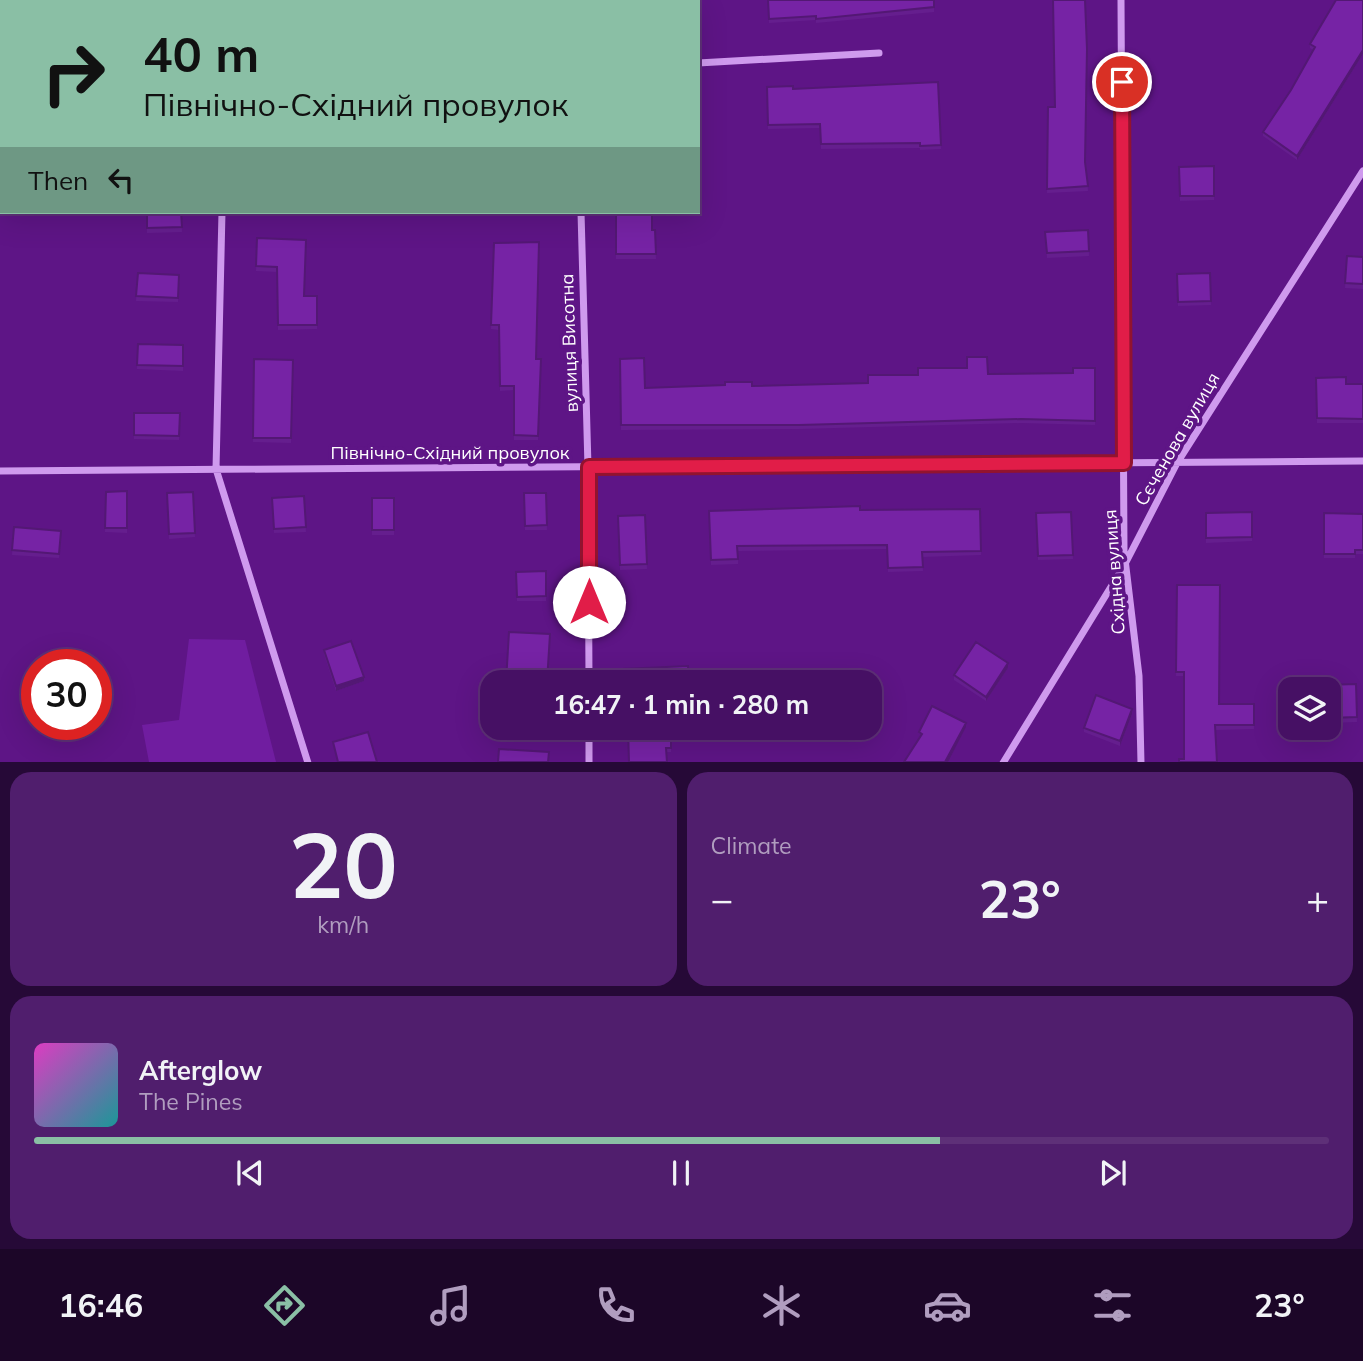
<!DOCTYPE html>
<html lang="en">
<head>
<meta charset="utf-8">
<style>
  :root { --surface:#461064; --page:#501e6d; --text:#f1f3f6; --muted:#b09dbf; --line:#5e3078; --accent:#8abfa5 }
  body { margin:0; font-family:Mulish,sans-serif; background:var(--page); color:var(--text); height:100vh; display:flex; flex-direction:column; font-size:26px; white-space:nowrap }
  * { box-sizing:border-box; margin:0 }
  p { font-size:23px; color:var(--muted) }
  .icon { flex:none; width:38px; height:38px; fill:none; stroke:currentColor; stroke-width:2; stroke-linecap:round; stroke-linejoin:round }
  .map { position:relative; height:762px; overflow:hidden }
  .sheet { display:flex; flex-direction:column; gap:10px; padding:10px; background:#260937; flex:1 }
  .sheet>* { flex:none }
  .banner { position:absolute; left:0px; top:0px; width:700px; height:214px; box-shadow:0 7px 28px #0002,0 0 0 2px var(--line); background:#8abfa5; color:#111; overflow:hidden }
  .buttons { position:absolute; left:1278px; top:677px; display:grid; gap:14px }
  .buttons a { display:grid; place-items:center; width:63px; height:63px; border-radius:14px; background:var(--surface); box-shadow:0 7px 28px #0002,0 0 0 2px var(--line); font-size:35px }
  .speed { position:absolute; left:21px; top:649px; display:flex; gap:14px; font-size:35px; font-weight:700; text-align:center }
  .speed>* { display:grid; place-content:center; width:91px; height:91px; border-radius:50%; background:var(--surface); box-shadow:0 7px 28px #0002,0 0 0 2px var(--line); line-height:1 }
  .speed .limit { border:10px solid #d22; background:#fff; color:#111 }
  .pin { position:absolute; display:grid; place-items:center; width:60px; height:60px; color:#fff; margin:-30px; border:4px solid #fff; border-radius:50%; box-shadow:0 2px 7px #0007 }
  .me { position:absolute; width:77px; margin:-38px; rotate:0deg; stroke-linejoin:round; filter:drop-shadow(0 0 5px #0008) }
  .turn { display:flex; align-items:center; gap:24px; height:147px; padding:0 28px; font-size:32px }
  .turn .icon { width:91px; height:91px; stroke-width:2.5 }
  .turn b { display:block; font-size:49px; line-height:60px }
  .then { display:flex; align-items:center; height:66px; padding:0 28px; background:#0003; gap:14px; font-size:26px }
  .big { font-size:52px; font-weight:700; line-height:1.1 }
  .sheet .card { flex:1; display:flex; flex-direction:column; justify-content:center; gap:10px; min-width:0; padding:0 24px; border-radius:21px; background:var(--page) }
  .sheet .dial { align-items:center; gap:0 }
  .dial b { font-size:91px; line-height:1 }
  .song { display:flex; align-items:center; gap:21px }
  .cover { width:84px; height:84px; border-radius:10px; background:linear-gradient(135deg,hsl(310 70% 55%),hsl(180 70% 35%)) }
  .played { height:7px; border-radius:4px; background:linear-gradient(90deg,var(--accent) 70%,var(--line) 70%) }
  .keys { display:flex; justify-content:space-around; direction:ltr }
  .heat { display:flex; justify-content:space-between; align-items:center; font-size:38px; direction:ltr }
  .sheet .tiles { flex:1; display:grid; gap:10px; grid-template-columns:1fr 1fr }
  .card:last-child { grid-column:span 2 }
  .trip { position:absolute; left:480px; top:670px; width:402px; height:70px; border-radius:21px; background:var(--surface); box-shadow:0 7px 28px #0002,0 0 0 2px var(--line); font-weight:700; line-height:70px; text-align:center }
  .menu { display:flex; height:112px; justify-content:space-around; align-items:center; background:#1c0628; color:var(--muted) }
  .menu .icon { width:49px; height:49px }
  .menu .active { color:var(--accent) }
  .menu b { font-size:32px; color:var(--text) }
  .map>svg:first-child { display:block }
</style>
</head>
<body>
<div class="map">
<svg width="1363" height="763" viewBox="0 0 1363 763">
  <rect width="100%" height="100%" fill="#5e1586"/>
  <path fill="#701da0" d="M189,639L245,640L276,762H149L142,725L179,720Z"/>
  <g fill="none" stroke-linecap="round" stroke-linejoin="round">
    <path stroke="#cf9aee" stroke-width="7" d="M575,0V2
      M1121,0L1124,551L1139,676L1141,763
      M227,2V0
      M698,63L879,53
      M222,212L216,469L308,763
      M581,212L588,467L589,682
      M0,471L1363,461
      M589,728V763
      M1003,763L1125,564L1177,463L1363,171"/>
  </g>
  <path fill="#651e8e" d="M768,0H934V12L816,23V20L769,23Z
    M1363,0V54L1297,160L1263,136V132L1291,90L1313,50L1310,48V44Z
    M938,82L941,149L920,150V148L821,149L820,128L768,129L767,87L793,89Z
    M1048,107L1086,163L1088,191L1047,193Z
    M1214,166V200L1180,201L1179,167Z
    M147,212H181L182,232L147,233Z
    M616,212L652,230H655L656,259H616Z
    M1088,230L1089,256L1047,258L1045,232Z
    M257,238L305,296H317V329L278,330L277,272L256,271Z
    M494,243L536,359H541L538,440H514V390L500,391L499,330L491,329Z
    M1347,256L1363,257V289L1345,288Z
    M138,273L179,275L178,302L136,301Z
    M1210,273L1211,305L1178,306L1177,274Z
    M138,344L183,345V371L137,369Z
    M254,359L293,360L291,443L253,442Z
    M620,359L645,388L752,386L868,383L1073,373L1095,368V425L1021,423L799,429L621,430Z
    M1316,378L1346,384H1363V423H1317Z
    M134,413H180L179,440L134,439Z
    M127,491V533L105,532L106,492Z
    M193,492L195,537L169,539L167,493Z
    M524,493H546L547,530H525Z
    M304,496L306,532L274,533L272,498Z
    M372,498H394V535H372Z
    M980,509L981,555L922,557L923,571L888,572L887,549L738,551V564L711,565L709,511Z
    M1071,512L1073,559L1038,560L1036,513Z
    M1252,512V541L1206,543V513Z
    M1324,513L1363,514V554H1355V558H1324Z
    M645,515L647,569L620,570L618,516Z
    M14,527L61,531L59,558L12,555Z
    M546,571V601H517L516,572Z
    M1177,585L1219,704H1254V729L1216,730L1184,676H1176Z
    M324,650L364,681L336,691L324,654Z
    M1008,668L986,701L954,680V675Z
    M1356,684L1357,722L1328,723V690Z
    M1132,714L1120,746L1084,732V728Z
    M628,728L671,748V752H666Z"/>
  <path fill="#531874" d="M1363,50V54L1297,160V156Z
    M1008,663V668L986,701V697Z
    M364,677V681L336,691V686Z
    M1132,709V714L1120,746V741Z
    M966,723V727L948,762H945Z"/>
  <path fill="#7623a5" stroke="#531874" stroke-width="2" d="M146,0H177L176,2H146Z
    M490,0H528V2H490Z
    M615,0H672V2H616Z
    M768,0H934V7L816,19V16L769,19Z
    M1053,0H1085L1087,49L1085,162L1088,186L1047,189L1048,107H1055Z
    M1336,0H1363V50L1297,156L1263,132L1291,90L1315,47L1310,44Z
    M938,82L941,145L920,146V143L821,144L820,124L768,125L767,87L793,86V89Z
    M1214,166V196H1180L1179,167Z
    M147,212H181L182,227L147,228Z
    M616,212H652V230H655L656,254H616Z
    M1088,230L1089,251L1047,253L1045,232Z
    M257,238L306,240L304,296H317V325H278L277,267L256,266Z
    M539,242L536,359H541L538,436L514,435V386H500L499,325H491L494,243Z
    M1347,256L1363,257V284L1345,283Z
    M138,273L179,275L178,298L136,296Z
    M1210,273L1211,301L1178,302L1177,274Z
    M138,344L183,345V366L137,365Z
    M967,357H987L988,374L1073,373V368H1095V421L1021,419L799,425H621L620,359L644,358L645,388L725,385V382H752V386L868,383V375H918V368H967Z
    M254,359L293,360L291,438H253Z
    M1346,377V384H1363V419L1317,418L1316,378Z
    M134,413H180L179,436L134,435Z
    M127,491V528H105L106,492Z
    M193,492L195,533L169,534L167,493Z
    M524,493H546L547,525L525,526Z
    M304,496L306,527L274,529L272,498Z
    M372,498H394V530H372Z
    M860,506V510L980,509L981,551L922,552L923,567L888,568L887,545L737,546L738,559L711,560L709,511Z
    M1071,512L1073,555L1038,556L1036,513Z
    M1252,512V537L1206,538V513Z
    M1324,513L1363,514V550H1355V554H1324Z
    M645,515L647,564L620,565L618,516Z
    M14,527L61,531L59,554L12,550Z
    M546,571V596L517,597L516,572Z
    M1177,585H1220L1219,704H1254V725H1215L1217,762H1179V759H1184V672H1176Z
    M509,632L550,634L547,682H506Z
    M351,641L364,677L336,686L324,650Z
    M976,642L1008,663L986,697L954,675Z
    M688,666L689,682H623V669Z
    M1356,684L1357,717L1328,718V690H1325V685Z
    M1096,695L1132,709L1120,741L1084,728Z
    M932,706L966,723L945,762H904L922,734L919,732Z
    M628,728H671V748H666L667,762H629Z
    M368,732L377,762H338L333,742Z
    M499,749L549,752L548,762H498Z"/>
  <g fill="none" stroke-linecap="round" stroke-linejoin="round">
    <defs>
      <path id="route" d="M589,602V467L1124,463L1122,82"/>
    </defs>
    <use href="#route" stroke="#92132f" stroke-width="18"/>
    <use href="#route" stroke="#e11d48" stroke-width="12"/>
  </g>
  <g text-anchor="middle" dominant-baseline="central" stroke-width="7" stroke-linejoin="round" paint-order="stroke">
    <g font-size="18" fill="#fff" stroke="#5e1586">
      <text transform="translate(569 343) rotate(-92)">вулиця Висотна</text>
      <text transform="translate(1177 439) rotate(-60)">Сєченова вулиця</text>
      <text x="450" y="452">Північно-Східний провулок</text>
      <text transform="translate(1114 572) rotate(-94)">Східна вулиця</text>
    </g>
  </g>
</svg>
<div class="buttons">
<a><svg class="icon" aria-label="layers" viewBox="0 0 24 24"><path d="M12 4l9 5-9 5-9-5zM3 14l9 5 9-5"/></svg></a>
</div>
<div class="speed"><div class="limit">30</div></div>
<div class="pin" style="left:1122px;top:82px;background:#d93025"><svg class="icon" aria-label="arrive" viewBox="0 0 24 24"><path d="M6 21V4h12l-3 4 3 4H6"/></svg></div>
<svg class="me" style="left:589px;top:602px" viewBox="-20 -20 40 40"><circle r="19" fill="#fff"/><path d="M0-13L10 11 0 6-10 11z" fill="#e11d48"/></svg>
<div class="trip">16:47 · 1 min · 280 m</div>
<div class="banner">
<div class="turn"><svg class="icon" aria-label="right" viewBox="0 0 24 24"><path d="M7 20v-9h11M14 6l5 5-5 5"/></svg><div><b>40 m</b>Північно-Східний провулок</div></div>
<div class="then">Then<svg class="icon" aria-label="left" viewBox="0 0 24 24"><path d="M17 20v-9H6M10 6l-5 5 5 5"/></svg></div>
</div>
</div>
<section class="sheet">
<div class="tiles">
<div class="card dial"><b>20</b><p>km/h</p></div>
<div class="card"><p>Climate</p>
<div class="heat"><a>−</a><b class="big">23°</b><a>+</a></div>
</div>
<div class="card">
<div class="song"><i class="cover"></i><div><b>Afterglow</b><p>The Pines</p></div></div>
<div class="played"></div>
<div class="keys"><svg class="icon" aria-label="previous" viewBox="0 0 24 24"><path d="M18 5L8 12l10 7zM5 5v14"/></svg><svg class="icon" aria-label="pause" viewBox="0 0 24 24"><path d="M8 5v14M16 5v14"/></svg><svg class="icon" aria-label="next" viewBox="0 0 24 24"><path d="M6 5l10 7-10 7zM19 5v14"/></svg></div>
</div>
</div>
</section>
<nav class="menu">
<b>16:46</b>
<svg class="icon active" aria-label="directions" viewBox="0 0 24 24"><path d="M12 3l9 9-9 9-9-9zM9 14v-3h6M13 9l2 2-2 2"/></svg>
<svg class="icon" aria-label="music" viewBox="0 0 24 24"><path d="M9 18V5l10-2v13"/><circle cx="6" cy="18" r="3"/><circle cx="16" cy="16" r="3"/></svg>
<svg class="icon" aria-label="phone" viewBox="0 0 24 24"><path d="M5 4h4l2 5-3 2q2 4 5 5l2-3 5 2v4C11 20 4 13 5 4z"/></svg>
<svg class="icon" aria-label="climate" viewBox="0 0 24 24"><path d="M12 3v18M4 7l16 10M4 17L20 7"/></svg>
<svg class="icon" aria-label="car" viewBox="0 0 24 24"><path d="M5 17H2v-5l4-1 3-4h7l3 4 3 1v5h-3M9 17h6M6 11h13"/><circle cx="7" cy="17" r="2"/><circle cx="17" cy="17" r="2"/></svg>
<svg class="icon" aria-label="filters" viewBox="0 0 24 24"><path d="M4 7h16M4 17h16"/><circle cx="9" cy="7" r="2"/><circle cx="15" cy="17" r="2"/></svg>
<b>23°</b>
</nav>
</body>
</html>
